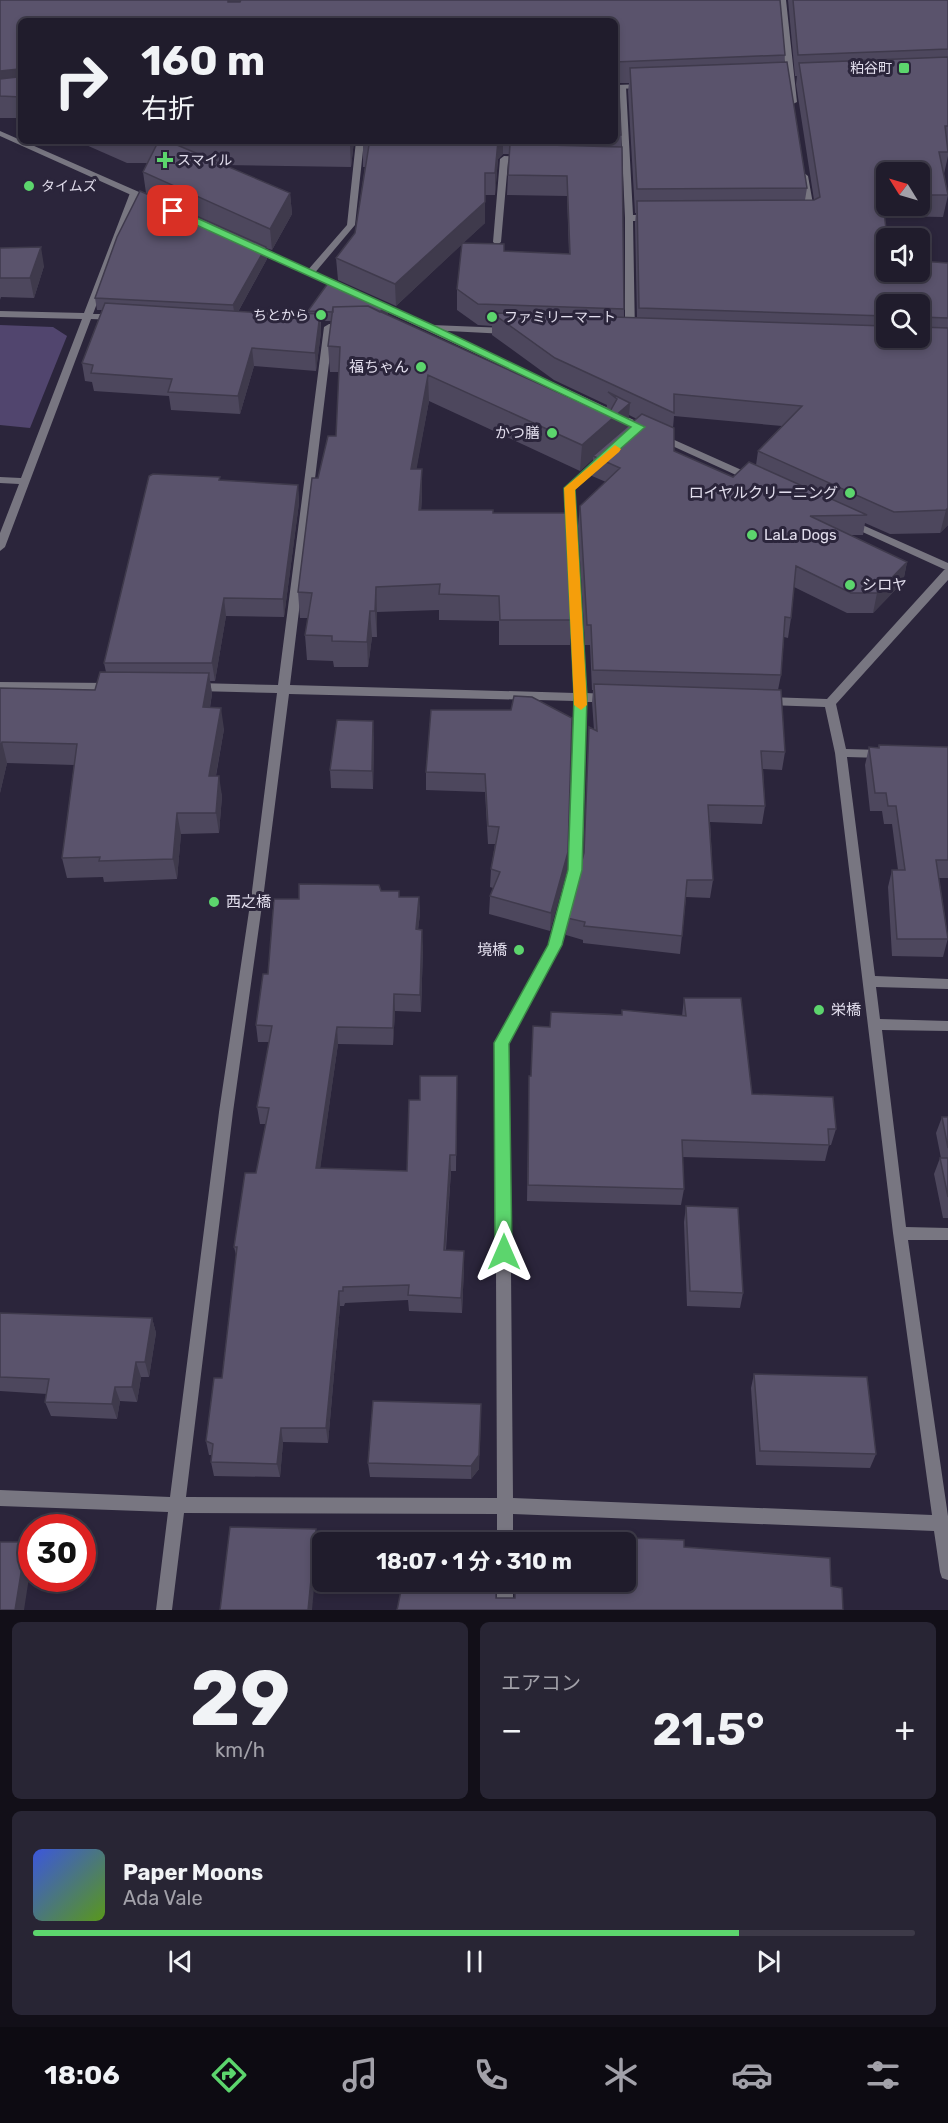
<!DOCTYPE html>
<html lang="ja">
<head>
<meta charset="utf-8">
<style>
  :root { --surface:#201c2c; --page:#282534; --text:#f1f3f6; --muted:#a2a1a9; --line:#3d3a48; --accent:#5cd56d }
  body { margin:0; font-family:Rubik,"Noto Sans JP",sans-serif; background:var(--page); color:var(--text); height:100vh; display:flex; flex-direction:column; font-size:22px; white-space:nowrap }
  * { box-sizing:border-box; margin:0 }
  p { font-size:20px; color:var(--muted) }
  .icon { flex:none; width:33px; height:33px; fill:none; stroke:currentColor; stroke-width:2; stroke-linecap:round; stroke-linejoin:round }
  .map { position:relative; height:1610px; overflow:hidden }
  .panel { display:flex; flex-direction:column; gap:12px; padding:12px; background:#120f18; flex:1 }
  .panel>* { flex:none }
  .hud { position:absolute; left:18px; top:18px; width:600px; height:126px; border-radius:9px; box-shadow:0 3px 9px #0003,0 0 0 2px var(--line); background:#201c2c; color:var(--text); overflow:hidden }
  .needle { width:39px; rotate:307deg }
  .controls { position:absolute; left:876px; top:162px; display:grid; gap:12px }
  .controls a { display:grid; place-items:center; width:54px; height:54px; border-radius:9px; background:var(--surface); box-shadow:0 3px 9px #0003,0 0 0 2px var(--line); font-size:30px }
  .speed { position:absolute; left:18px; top:1514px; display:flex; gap:12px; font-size:30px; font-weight:700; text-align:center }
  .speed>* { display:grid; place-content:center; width:78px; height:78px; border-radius:50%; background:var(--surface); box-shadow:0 3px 9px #0003,0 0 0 2px var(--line); line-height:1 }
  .speed .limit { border:9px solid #d22; background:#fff; color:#111 }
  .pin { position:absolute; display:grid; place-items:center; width:51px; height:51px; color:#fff; margin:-26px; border-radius:12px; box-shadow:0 3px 9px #0006 }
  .me { position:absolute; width:66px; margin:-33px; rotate:0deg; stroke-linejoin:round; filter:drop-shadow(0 0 4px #0008) }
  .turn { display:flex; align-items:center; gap:21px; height:126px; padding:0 24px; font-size:27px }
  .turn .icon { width:78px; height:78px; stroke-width:2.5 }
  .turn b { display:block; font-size:42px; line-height:51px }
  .big { font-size:45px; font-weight:700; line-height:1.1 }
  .panel .widget { flex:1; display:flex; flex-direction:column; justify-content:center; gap:9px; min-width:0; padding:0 21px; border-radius:9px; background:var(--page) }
  .panel .dial { align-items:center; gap:0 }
  .dial b { font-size:78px; line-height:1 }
  .song { display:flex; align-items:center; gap:18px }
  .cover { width:72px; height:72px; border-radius:9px; background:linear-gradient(135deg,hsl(230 70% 55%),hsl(90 70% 35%)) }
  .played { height:6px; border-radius:3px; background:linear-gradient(90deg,var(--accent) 80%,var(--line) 80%) }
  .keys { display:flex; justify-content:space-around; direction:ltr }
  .heat { display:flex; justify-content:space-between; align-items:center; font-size:33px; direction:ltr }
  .panel .tiles { flex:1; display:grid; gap:12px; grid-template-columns:1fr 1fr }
  .widget:last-child { grid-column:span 2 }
  .trip { position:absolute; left:312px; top:1532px; width:324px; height:60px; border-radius:9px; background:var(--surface); box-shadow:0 3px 9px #0003,0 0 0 2px var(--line); font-weight:700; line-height:60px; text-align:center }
  .tabs { display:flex; height:96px; justify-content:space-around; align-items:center; background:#0d0b12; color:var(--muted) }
  .tabs .icon { width:42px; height:42px }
  .tabs .active { color:var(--accent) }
  .tabs b { font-size:27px; color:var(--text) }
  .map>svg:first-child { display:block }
</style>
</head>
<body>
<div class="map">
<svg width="948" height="1610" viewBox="0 0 948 1610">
  <rect width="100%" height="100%" fill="#2b253b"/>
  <path fill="#51456e" d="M0,325L53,327L67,336L30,428L0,425Z"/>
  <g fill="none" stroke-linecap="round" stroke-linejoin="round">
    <path fill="#787681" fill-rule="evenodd" d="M504,156L526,157L530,160L526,163L508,162L501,242L497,245L493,242L500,159Z"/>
    <path fill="#787681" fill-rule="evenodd" d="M778,0H786L797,102L793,104L789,102Z
      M619,85L626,87L633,215H652L656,218L652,221H633L635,334L630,337L625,334V218Z
      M356,141H364L355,225L313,275H307V271L347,225Z
      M804,173L808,176L815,215L811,218L807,215L800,176Z
      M134,190L138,193L93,314H115L120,317L115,320L91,319L5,547L0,551V533L19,484L0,483V477L21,478L82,319L0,317V311L84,313L130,193Z
      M347,324L350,325V329L333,330L290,685L575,693L564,488L601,455H609L610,457L574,489L586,693L608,694L614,698L608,702H587L581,870L561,945L509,1043L513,1498L932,1515L893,1233L835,753L825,707L767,705L761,701L767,697L827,699L944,570L948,569V580L836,704L846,749L881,750L887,754L881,758L847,757L875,976L948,979V989L876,987L880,1019L948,1021V1031L882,1030L906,1227L948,1228V1240H908L948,1516V1580L942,1578L940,1572L934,1531L513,1514V1542H497V1514L184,1513L172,1610H156L168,1512L0,1506V1490L170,1497L219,1112L252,891L277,693L197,691L191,687L197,683L278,685L324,327L329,324ZM289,694L575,701L569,870L549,945L495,1043L497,1498L186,1497L233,1112L264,891Z
      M432,325L506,328L511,331L506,334L429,330V326Z
      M0,682L110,683L116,687L110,691L0,690Z
      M497,1581H513V1610H497Z"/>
    <path fill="#787681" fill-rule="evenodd" d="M647,84V88H644L615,89V85Z
      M0,131L155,199L156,201L149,203L0,136Z
      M252,244L346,286L348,288L343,291L340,290L249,249V245Z
      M373,299L649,427L650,429L649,431H641L370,304L368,302Z
      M661,434L755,476L756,478L755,480H747L657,439V435Z
      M849,519L948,563V571L845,524L844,522Z"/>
  </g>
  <path fill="#4d475d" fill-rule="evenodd" d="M0,0H780L785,55L784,62H787L807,188L805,200H814L796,84L797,76H795L788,0H948V156L944,174L948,195L943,217L884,216L887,238L886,272H920V261L948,263V525L940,533L890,534L865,523L863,535H850L907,562L903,582L873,613H847L794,587L791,618L788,638L784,637L781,675L778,690H781L785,752L782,770L763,769L765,806L762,824L710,822L713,880L710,898L686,897L680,954L583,943V940L566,935L567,918L584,855L589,727L594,730L592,702L593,690H592L590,645H585L578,526L580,506L606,482L592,476L593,459L580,471L429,401L416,469H422V495L421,510H493V513H566L572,620L570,645H499V621L439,620V610L377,612V637H372L368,667H334L333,661L307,660L305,635L308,618H300L298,592L312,478H318L328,436H336L339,372H330L328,346L332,321H321V332L316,371L254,366L240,414L171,410L169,396L94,391L92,382L85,381L82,363L102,310H97L95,298L117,237L140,191L146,193L143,172L147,163H127L77,141H354L351,167L224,165L290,193L292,214L272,250L266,248L267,259L238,312L298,315L299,313L308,314V311L331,279L387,305L388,314L387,315L606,414L607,405L554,380L492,335V326L478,325L457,310V289L462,244L396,306L338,280L336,258L355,233L365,167H363V141H615V21H21V118H0ZM619,83H629L628,91L635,213H636L635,223L637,318L624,317L622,147H621V135ZM503,154H509L508,175L507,195L567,196L569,254L504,251V244L463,243L485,223V195H495L498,159ZM886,172H920V206H886ZM886,304H920V338H886ZM629,415L637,419L628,426ZM674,416L782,426L758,451L756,465L749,462L733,477L674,451V428H673Z
    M0,248L44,266L34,298L1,297L0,300Z
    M220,477V480L298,485L299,503L284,617L226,616L215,681H210L212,694L210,708L224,729L216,776L222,796L219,833L181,834L177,879L104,882L103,877L67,878L62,858L74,765L7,763L0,793V688L95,690L106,672L104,663Z
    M431,710L567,870L550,931L489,914L490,896L493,888L490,887L491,869L495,844H488L485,792L426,790V772Z
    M374,739L373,789L331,788L330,770Z
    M879,745L948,747V878H939L948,938L943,957L892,956L888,887L892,870H898L892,824H884L882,811H870L865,765L869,747L878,748Z
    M381,891L399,897H419L420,914L418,929L423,947L421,1012L395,1011L393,1045L338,1044L320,1168L407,1171L420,1100L457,1076L456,1171H451L446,1250L464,1267L462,1313L409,1311L408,1300L345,1303L344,1306H340L328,1443L283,1442L280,1477L214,1476L211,1462V1455H209L206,1441L222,1378L236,1255L234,1247L256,1173L266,1124H260L257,1107L269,1042H258L256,1025L268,974L299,899Z
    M684,998L752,1094L836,1129L831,1145H829L825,1161L682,1157L684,1189L681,1205L527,1201L529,1076H531L550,1027L551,1012L682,1016Z
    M942,1117H948V1218H943L934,1174L940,1158H941L936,1133Z
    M686,1206L743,1293L740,1308L687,1306L684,1222Z
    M0,1313L152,1318L156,1333L149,1377H141L137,1402L120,1401L117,1419L51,1416L45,1402L47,1394L0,1391Z
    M754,1374L876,1454L870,1468L756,1465L751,1388Z
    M373,1401L479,1469L471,1479L370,1477L368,1463Z
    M525,1534L601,1537L684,1547L831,1586L397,1610L401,1592L387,1590L386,1581H496V1598H515V1581H626V1542H525Z"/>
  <path fill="#3f3a4c" d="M228,0H250L230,21Z
    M18,69L21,83L0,93V71Z
    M350,141H354L351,167L350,145Z
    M498,141H503V154L498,159L495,195V173Z
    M485,173V223L396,306L395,284Z
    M290,193L292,214L272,250L270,229Z
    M41,247L44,266L34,298L30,278Z
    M266,247L267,259L235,317L233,305Z
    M387,305L388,314L380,321L379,312Z
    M320,314L321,332L316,371L315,353Z
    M252,348L254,366L240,414L238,396Z
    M428,375L429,401L412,494L411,469Z
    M630,403L628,428L593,456V459L580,471L582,445Z
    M422,469V495L420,535L419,510Z
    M298,485L299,503L284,617L283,599Z
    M948,508V525L940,533L946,510Z
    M907,562L903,582L873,613L877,593Z
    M376,587L377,612V637L375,611Z
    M224,598L226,616L215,681L212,663Z
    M370,611L372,637L368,667L367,642Z
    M209,673L212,694L206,728L203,707Z
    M221,708L224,729L212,797L209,776Z
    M373,721L374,739L373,789L372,771Z
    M2,742L7,763L0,793V749Z
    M219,776L222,796L219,833L216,813Z
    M177,813L181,834L177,879L173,859Z
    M568,852L567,870L550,931L551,913Z
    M419,897L420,914L416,947V929Z
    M422,930L423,947L421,1012L420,995Z
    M394,994L395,1011L393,1045V1028Z
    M337,1027L338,1044L318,1184L316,1168Z
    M450,1155L451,1171L444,1266V1250Z
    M464,1251V1267L462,1313L461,1298Z
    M339,1291L340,1306L328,1443L326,1428Z
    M152,1318L156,1333L149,1377L145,1362Z
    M136,1362L141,1377L137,1402L132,1387Z
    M115,1387L120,1401L117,1419L112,1404Z
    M481,1419L479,1469L471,1479V1466Z
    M281,1428L283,1442L280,1477L277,1464Z
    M316,1529L318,1543L312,1610H308Z
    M26,1542L32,1554V1558L24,1610H15Z"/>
  <path fill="#5a536c" stroke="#3f3a4c" stroke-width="1.5" d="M0,0H228V2H240L241,0H780L785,55L615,62V21H21V97L0,96V79L17,77L18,69L0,71Z
    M793,0H948V49L798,55Z
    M948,57V126H945L948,152H939L948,195H920V172H886V194H882L887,238L886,272H920V261L948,263V318L920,317V304H886V316L639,308L637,201L814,200L820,197L799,63Z
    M787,62L807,188L637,189L630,68Z
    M615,69L618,70L621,135H615Z
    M122,141H350V145L170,142L290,193L270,229L143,172L158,142Z
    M363,141H498L495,173H485V202L395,284L336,258L355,233L369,145H362Z
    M510,144L622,147L624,309L478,304L457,289L462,243L504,244V251L570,254L567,176L508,175Z
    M140,191L266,247L233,305L95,298L117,237Z
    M41,247L30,278H0V248Z
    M331,279L387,305L380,312L368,306L333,307V312L308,311Z
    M105,303L298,315L299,313L320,314L315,353L252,348L238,396L168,392L172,379L91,373L93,365L82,363Z
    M368,306L608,415L617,399L608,392L630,403L582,445L428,375L411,469H422L419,510H493V513H566L572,620H500L499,596L439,594L440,584L376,587L375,611H370L367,642L332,641V636L305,635L312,593L298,592L312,478H318L328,436H336L340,347L328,346L333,307Z
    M492,313L886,326V338H920V327L948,328V508L946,510L894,512L758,451L802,406L674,394V413L555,358Z
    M642,414L674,428V451L733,477L749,462L867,515L810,516L907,562L877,593H851L796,566L791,618L785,617L781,675L593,670L591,625H587L580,506L620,468L593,456Z
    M153,474L220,477L219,480L298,485L283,599L224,598L212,663H104L149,476Z
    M100,672L209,673L203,707L221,708L209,776H219L216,813H177L173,859L99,861L100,857L62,858L77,744L2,742L0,749V688L95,690Z
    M594,684L781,690L785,752L761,751L765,806L708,805L713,880H687L682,936L584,926L585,922L567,918L584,853L589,727L597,731Z
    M514,696L532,697L572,718L568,852L551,913L490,896L500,872L491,869L499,827L488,826L485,774L426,772L431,710H511Z
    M337,720L373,721L372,771L330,770Z
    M879,745L948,747V860H936L948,939H897L892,870H905L896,806H888L886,793H875L869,747L879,748Z
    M299,884L379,885L381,891H399V897H419L416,929L422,930L420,995L394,994L393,1028L337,1027L316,1168L407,1171L409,1100H420V1076H457L456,1155H450L444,1250L464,1251L461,1298L408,1295L409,1285L343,1287V1291H339L326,1428H281L277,1464L211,1462L213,1444L206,1441L214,1378H222L237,1247H234L245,1173H256L269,1108L257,1107L272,1026L256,1025L263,974H268L274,899H299Z
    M684,998H741L752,1094L833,1097L836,1129H828L829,1145L682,1140L684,1189L528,1185L529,1076H531L533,1026L550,1027L551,1012L622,1015V1010L686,1016Z
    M942,1117H948V1148Z
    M940,1158H948V1197Z
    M686,1206L738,1208L743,1293L690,1291Z
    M0,1313L152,1318L145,1362H136L132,1387H115L112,1404L45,1402L49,1379L0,1377Z
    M754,1374L867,1377L876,1454L760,1451Z
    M373,1401L481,1404L479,1455L471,1466L368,1463Z
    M230,1527L316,1529L308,1610H220Z
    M395,1531L460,1542H393Z
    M525,1534H601V1537L684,1540V1547L830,1558L831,1586L842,1588L843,1610H397L403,1581H496V1598H515V1581H626V1542H525Z
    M0,1542H26L15,1610H0Z"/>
  <path fill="#5cd56d" stroke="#3c8a47" stroke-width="1.5" d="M170,209H177L435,326L645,427L575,489L587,697L582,870L562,945L509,1044L512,1252L509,1257L504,1259L498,1257L495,1252L494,1043L548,945L568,870L574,697L564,488L631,427L428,330L170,213Z"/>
  <path fill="#f59e0b" d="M615,445L621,449L619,452L575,490L587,705L581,710L574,705L564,488Z"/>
  <g fill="#5cd56d" stroke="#2b253b" stroke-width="2">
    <rect x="898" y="62" width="12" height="12" rx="3"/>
    <path d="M162 151h6v6h6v6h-6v6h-6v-6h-6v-6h6z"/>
    <circle cx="29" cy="186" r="6"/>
    <circle cx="321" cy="315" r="6"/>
    <circle cx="492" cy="317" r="6"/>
    <circle cx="421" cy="367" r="6"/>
    <circle cx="552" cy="433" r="6"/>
    <circle cx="850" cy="493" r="6"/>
    <circle cx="752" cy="535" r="6"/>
    <circle cx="850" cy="585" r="6"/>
    <circle cx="214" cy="902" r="6"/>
    <circle cx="519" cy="950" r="6"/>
    <circle cx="819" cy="1010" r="6"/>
  </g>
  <g text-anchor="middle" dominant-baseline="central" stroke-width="6" stroke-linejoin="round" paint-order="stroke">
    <g font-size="14" fill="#e2deed" stroke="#2b253b" text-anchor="start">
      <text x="892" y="68" text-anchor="end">粕谷町</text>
      <text x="177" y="160">スマイル</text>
      <text x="41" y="186">タイムズ</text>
      <text x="309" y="315" text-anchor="end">ちとから</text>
      <text x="504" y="317">ファミリーマート</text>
    </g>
    <g font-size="15" fill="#e2deed" stroke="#2b253b" text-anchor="end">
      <text x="409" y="367">福ちゃん</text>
      <text x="540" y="433">かつ膳</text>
      <text x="838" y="493">ロイヤルクリーニング</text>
      <text x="764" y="535" text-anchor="start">LaLa Dogs</text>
      <text x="862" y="585" text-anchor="start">シロヤ</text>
      <text x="226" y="902" text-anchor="start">西之橋</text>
      <text x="507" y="950">境橋</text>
      <text x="831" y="1010" text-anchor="start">栄橋</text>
    </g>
  </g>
</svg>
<div class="controls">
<a><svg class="needle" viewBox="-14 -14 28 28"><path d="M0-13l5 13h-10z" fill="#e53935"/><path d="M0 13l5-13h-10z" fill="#a2a1a9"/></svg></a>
<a><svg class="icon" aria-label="sound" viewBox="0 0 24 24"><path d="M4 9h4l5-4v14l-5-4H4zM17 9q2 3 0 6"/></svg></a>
<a><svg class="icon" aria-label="search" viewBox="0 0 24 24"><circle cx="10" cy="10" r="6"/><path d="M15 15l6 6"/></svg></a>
</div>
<div class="speed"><div class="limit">30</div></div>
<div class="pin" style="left:173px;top:211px;background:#d93025"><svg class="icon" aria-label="arrive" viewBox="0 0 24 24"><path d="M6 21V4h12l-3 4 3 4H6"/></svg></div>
<svg class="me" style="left:504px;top:1252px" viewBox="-20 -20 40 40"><path d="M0-17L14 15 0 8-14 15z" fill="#5cd56d" stroke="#fff" stroke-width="4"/></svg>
<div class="trip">18:07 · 1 分 · 310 m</div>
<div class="hud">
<div class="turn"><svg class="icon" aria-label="right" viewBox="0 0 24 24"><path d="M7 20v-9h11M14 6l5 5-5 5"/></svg><div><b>160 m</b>右折</div></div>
</div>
</div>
<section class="panel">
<div class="tiles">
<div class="widget dial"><b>29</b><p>km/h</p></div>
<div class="widget"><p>エアコン</p>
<div class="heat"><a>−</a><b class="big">21.5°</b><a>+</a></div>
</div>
<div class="widget">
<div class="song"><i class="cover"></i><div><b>Paper Moons</b><p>Ada Vale</p></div></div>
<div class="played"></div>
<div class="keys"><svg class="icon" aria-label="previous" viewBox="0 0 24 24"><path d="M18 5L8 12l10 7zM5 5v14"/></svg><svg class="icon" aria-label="pause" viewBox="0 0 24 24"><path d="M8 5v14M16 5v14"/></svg><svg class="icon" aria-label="next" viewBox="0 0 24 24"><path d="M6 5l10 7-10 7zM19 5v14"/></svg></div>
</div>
</div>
</section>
<nav class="tabs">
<b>18:06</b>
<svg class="icon active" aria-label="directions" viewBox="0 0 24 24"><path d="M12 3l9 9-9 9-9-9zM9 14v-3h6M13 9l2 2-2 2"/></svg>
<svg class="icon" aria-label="music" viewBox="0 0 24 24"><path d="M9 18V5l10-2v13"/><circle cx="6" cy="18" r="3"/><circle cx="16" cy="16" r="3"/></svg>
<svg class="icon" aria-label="phone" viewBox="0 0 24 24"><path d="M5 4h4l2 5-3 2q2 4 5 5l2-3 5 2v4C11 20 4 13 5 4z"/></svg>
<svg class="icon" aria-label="climate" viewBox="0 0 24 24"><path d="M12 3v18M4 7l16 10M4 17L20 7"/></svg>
<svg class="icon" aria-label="car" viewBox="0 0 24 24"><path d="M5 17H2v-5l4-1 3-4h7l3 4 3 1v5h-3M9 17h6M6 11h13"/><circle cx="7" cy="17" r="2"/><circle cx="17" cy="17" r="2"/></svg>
<svg class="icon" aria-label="filters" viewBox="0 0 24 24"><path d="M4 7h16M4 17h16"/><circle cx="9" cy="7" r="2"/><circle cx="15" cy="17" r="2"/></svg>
</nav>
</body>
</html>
